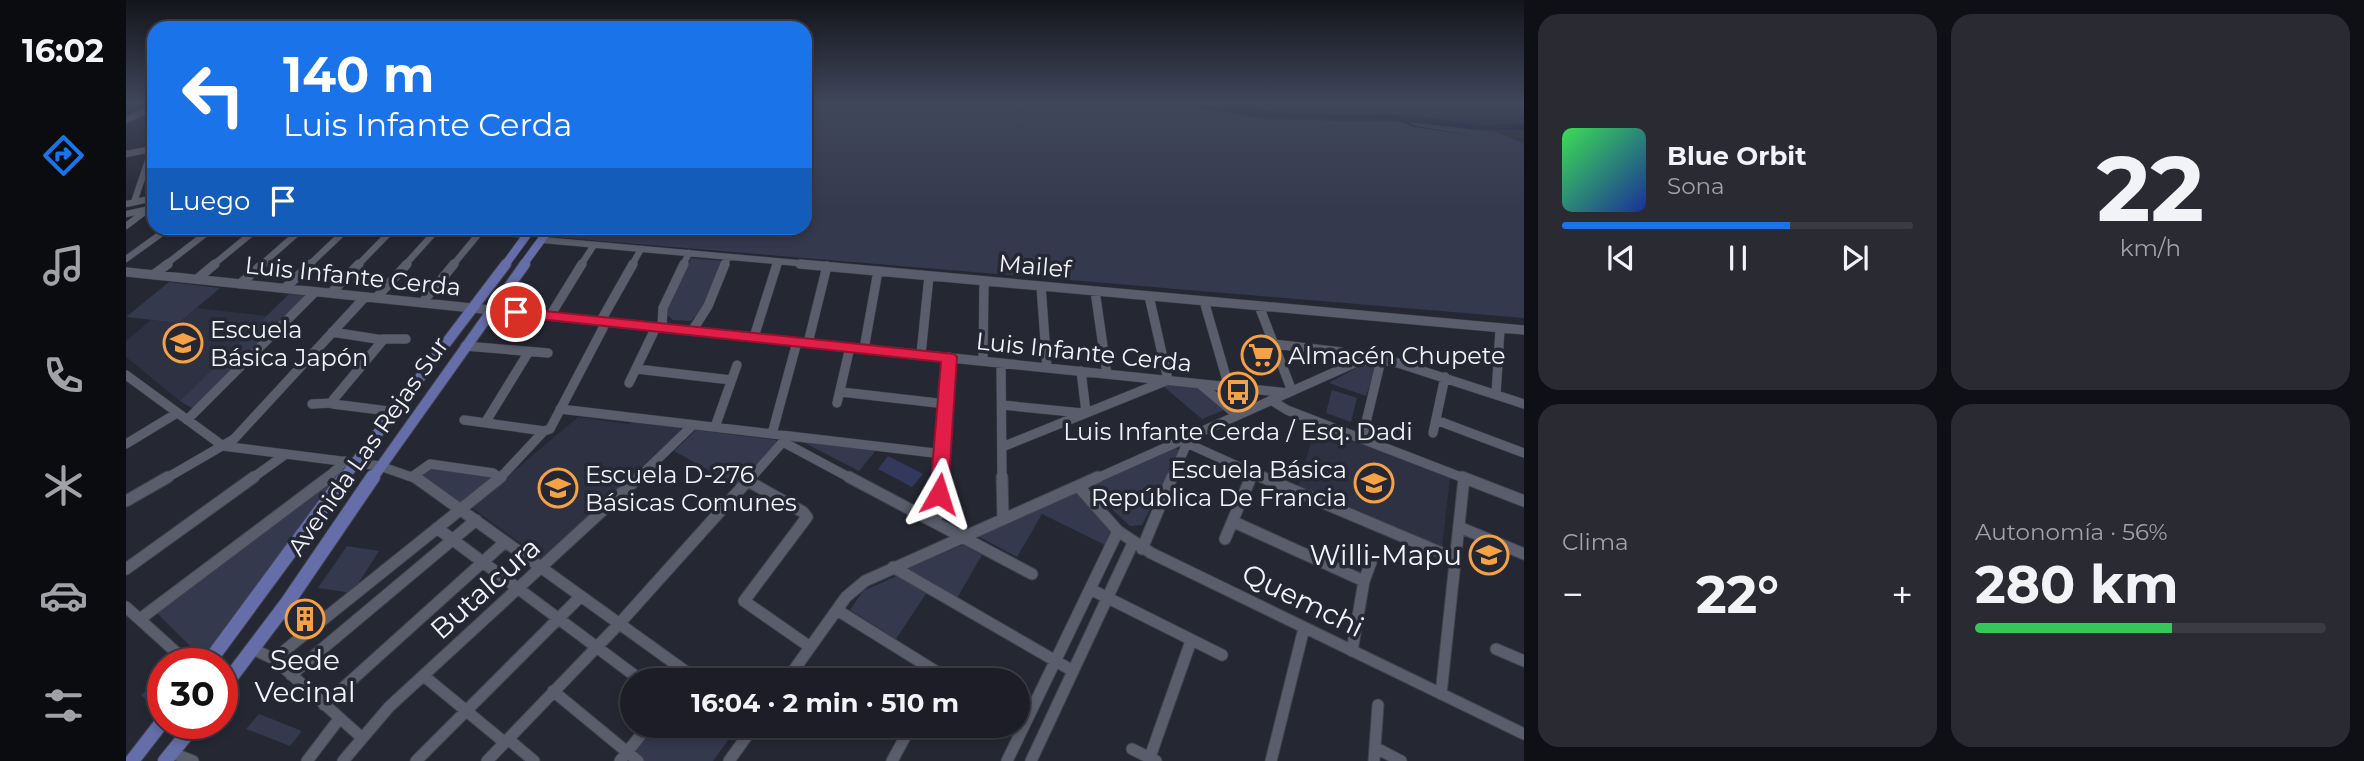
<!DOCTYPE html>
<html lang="es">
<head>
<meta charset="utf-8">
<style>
  :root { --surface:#1c1d26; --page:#292a32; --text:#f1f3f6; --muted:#a0a2a7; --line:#3a3b43; --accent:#1a73e8 }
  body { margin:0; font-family:Montserrat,sans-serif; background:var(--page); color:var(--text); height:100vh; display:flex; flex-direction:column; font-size:26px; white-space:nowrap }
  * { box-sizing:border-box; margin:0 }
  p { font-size:23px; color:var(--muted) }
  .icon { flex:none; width:38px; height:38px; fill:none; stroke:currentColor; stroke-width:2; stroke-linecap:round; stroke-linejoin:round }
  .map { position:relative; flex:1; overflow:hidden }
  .side { display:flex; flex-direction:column; gap:14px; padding:14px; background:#0f1015; width:840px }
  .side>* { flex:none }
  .hud { position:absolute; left:21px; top:21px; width:665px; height:214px; border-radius:21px; box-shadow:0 4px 10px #0003,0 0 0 2px var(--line); background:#1a73e8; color:#fff; overflow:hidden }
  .speed { position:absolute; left:21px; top:648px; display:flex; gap:14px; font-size:35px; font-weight:700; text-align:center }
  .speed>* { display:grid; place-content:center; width:91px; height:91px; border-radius:50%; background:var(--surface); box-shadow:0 4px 10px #0003,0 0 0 2px var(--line); line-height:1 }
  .speed .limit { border:10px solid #d22; background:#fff; color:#111 }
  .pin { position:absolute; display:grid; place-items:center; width:60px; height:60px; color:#fff; margin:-30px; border:4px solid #fff; border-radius:50%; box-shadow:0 2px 7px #0007 }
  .me { position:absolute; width:77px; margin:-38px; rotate:6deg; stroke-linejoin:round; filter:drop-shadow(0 0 5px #0008) }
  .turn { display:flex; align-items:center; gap:24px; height:147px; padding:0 21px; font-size:32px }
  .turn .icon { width:91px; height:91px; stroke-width:2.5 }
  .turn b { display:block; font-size:49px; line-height:60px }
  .then { display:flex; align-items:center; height:66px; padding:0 21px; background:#0003; gap:14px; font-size:26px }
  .big { font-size:52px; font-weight:700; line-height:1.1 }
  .side .card { flex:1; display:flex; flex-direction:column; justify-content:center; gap:10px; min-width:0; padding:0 24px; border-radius:21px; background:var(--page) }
  .side .dial { align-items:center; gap:0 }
  .dial b { font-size:91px; line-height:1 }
  .song { display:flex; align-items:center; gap:21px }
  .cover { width:84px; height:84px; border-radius:10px; background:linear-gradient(135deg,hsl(130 70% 55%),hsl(230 70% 35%)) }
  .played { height:7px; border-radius:4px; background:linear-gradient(90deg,var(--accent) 65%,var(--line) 65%) }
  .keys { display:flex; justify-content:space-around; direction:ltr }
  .heat { display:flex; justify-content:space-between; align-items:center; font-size:38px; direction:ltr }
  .charge { height:10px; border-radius:5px; background:linear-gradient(90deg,#34c759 56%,var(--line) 0) }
  .side .tiles { flex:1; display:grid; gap:14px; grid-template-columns:repeat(2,1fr) }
  .trip { position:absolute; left:494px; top:668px; width:410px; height:70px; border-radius:35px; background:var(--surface); box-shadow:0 4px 10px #0003,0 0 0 2px var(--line); font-weight:700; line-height:70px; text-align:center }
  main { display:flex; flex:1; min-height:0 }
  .dock { display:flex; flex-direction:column; width:126px; justify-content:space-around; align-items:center; background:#0b0c0f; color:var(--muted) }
  .dock .icon { width:49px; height:49px }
  .dock .selected { color:var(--accent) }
  .dock b { font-size:32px; color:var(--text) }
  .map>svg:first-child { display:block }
</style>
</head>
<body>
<main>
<nav class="dock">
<b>16:02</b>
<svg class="icon selected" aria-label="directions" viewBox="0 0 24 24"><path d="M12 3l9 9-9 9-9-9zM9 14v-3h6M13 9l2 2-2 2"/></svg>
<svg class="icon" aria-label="music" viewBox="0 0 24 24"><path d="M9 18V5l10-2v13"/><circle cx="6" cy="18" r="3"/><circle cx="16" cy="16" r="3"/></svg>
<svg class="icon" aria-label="phone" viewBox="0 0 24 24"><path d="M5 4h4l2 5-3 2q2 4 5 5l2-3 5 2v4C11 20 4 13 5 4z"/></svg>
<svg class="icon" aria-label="climate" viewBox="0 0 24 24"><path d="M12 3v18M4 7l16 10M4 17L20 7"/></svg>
<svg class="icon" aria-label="car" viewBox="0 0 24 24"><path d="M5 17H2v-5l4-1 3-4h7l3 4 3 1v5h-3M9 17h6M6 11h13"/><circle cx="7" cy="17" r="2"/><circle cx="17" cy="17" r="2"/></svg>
<svg class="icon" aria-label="filters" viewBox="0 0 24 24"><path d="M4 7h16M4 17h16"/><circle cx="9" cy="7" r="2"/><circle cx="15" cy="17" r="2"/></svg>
</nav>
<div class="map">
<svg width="1398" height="761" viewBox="0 0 1398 761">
  <rect width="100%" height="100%" fill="#252733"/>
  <path fill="#2d3142" d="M71,308L141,316L54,401L0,357V341L25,320L53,323Z
    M452,417L503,424L510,421L553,426L555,432L419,561L345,507Z
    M1190,424L1318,473L1324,478L1316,547L1172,488Z"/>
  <path fill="#35394e" d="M679,103H1030L1143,120L1285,122L1374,133L1398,144V318L427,237L435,228H679Z
    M565,258L597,261L577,307L565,321L547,320L540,314Z
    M43,282L94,288L53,323L0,317Z
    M163,294L184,296L69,410L54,401Z
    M1251,364L1240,396L1203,383L1232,367Z
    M1044,384L1075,386L1101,409L1076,419L1037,386Z
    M1206,390L1231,398L1225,422L1200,413Z
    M570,430L650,440L651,444L611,486L548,451Z
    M673,440L751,449L733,471Z
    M1050,448L1054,451L1016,525L1004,526L962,487Z
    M305,466L368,476L334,502L294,473Z
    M212,476L76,658L29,611Z
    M951,492L985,532L979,545L916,514L891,557L850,535Z
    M837,545L856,555L831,598L781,569Z
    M221,546L253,551L226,593L192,588Z
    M773,575L801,592L770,639L724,610L737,591Z
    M133,714L176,731L164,746L120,729Z
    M530,726H612L587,761H501Z"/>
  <path fill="#101332" d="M1046,103H1074L1170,113L1267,114L1362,125L1398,123V130L1346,129L1283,122L1290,126L1360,138L1288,127L1269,120L1143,118Z"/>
  <path fill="#33395c" d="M762,456L797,474L786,487L752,469Z
    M184,606L192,613L172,629L164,623Z
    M24,687L37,699V712H33L15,695Z"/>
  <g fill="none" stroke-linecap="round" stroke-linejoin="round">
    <defs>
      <path id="minor-far2" d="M0,120L28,107
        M0,154L26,149
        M8,202L28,143
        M0,204L28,198
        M0,214L28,208
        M0,226L21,210
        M321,228L401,235
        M417,240L693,265
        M0,259L43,228
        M39,265L87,228
        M87,265L132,228
        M135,265L177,228
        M183,265L222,228
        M232,265L267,229
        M279,265L308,233
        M327,265L355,231
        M455,265L468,245
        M506,265L515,249
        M557,265L563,253
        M599,265L602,257
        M651,265L652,262"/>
      <path id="minor-far1" d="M674,264L1398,330
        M0,272L1162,393
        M27,275L42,264
        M71,279L89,264
        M114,284L137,264
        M915,286L921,368
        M159,288L185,264
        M969,291L981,374
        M205,293L233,264
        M250,298L281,264
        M1078,301L1103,387
        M296,303L328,264
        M1133,306L1166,391
        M424,316L456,264
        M536,327L537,308L558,264
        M566,331L582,306L599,264
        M206,332L257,340L207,400V404L270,412
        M628,337L651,264
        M257,339H280
        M682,343L701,266
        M1148,344L1215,352L1231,362
        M339,346L422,353
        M738,349L752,271
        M795,354L803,276
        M857,361L858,281
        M875,363L876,479
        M511,369L605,380
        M955,371L960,412
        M0,375L97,446L254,466L291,479
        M503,383L530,327
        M1075,385L1111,415
        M715,392L820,404
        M1370,395L1374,329
        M1145,400L1161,410L1340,479
        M711,403L724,347
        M186,404L206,403
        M876,405L956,413
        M434,409L817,454
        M61,420L189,292
        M338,420L418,431
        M1310,420L1398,453
        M359,423L402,353
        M589,427L611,365
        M1307,433L1319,377
        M646,434L671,342
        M1236,439L1255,360
        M1054,440L1140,479
        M657,442L726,479
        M0,444L51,413
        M876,447L1042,380L1023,296
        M287,476L304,464L367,473L374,478
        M39,479L108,439L239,297
        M125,479L160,454
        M200,479L219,461
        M373,479L418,431L424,429L477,328V317L507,264
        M511,479L567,425
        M624,479L662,436
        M813,479L823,357
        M969,479L1231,362L1255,360L1272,363L1398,404
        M1046,479L1060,445
        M1124,479L1126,473"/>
      <path id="minor" d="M289,477L573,681
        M723,477L906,574
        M876,477L877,518
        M1136,477L1330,559
        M1336,477L1398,501
        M622,481L677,512L681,517L618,601L684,647
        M952,486L992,531L1025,553L1398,734
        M0,501L42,477
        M1108,522L1238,581
        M810,523L814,477
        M1333,527L1398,554
        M311,528L516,681
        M1099,539L1125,477
        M1016,549L1046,477
        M767,567L947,671
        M0,569L128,477
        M964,589L1096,655
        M0,607L62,663
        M711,610L814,674L830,681
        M14,619L203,477
        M127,649L148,659L235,737
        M1370,649L1398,661
        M1226,651L1238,581L1245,562
        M148,659L375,477
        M165,675L350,520
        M298,676L378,742
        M660,681L720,597L739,581L972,477
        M427,691L512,761
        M1315,694L1338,478
        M198,705L379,542
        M382,739L408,761
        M1250,748L1275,761
        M1006,749L1030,761
        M46,753L67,761
        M1024,757L1065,641
        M181,761L213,719
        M217,761L263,707L513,477
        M290,761L455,596
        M361,761L493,624L625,477
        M494,761L522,726
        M603,761L628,726
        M766,761L785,726
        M881,761L992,531
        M905,761L1007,543
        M1145,761L1178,628
        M1248,761L1252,705"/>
      <path id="major-far2" d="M379,265L406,228
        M397,265L424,228"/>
      <path id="major-far1" d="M217,479L380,264
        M246,479L399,264"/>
      <path id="major" d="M82,663L219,477
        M96,689L161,603L247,477
        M6,761L37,721
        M39,761L70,723"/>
    </defs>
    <use href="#minor-far2" stroke="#40424c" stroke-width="7"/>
    <use href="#minor-far1" stroke="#40424c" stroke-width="10"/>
    <use href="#minor" stroke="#40424c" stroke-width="13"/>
    <use href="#major-far2" stroke="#40424c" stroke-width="9"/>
    <use href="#major-far1" stroke="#40424c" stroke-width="12"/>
    <use href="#major" stroke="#40424c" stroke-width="16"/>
    <use href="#minor-far2" stroke="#5a5d6b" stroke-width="6"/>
    <use href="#minor-far1" stroke="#5a5d6b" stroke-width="9"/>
    <use href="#minor" stroke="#5a5d6b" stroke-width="11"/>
    <use href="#major-far2" stroke="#656ea9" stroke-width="8"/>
    <use href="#major-far1" stroke="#656ea9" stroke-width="10"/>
    <use href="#major" stroke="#656ea9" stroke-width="14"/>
  </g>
  <linearGradient id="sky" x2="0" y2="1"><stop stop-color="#14151c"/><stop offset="0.49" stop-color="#40475b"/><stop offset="1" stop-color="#40475b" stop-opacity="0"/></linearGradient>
  <rect width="1398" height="210" fill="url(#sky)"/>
  <path fill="#e11d48" stroke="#92132f" stroke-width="2" d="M390,308L828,354L831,357L822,494L819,500L813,502L806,500L804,494L815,362L385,316L383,312L385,309Z"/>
  <defs>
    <symbol id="school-ring" viewBox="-11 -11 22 22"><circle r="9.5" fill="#252733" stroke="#f5a246" stroke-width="1.5"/><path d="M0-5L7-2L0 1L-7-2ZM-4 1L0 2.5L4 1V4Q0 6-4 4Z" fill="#f5a246"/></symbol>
    <symbol id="supermarket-ring" viewBox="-11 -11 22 22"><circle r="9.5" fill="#252733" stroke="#f5a246" stroke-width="1.5"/><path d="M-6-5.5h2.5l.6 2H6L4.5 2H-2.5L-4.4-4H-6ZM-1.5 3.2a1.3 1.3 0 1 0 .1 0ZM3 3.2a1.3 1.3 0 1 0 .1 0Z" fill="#f5a246"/></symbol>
    <symbol id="bus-ring" viewBox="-11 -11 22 22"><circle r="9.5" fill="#252733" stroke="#f5a246" stroke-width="1.5"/><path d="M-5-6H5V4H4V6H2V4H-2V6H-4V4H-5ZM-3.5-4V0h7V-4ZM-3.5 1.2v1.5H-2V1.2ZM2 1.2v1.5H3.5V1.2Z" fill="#f5a246"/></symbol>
    <symbol id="building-ring" viewBox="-11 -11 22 22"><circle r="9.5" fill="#252733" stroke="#f5a246" stroke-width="1.5"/><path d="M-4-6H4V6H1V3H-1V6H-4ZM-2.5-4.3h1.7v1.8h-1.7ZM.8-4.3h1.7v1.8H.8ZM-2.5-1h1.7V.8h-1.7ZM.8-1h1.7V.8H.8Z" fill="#f5a246"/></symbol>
  </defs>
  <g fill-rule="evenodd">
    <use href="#school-ring" x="35" y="321" width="44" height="44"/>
    <use href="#supermarket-ring" x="1113" y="333" width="44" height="44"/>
    <use href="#bus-ring" x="1090" y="370" width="44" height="44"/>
    <use href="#school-ring" x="1226" y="461" width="44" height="44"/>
    <use href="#school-ring" x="410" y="466" width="44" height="44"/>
    <use href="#school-ring" x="1341" y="533" width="44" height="44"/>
    <use href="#building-ring" x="157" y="597" width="44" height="44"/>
  </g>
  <g text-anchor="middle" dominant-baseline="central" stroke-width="7" stroke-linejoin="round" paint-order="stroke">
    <g font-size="24" fill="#f1f3fb" stroke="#252733">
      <text transform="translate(909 266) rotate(5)">Mailef</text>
      <text transform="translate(227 276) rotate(6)">Luis Infante Cerda</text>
      <text transform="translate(958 352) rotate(6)">Luis Infante Cerda</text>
      <text transform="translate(242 446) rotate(-55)">Avenida Las Rejas Sur</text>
    </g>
    <g font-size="24" fill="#f1f3fb" stroke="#252733" text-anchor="start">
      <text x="84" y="329">Escuela<tspan x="84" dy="28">Básica Japón</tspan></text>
      <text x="1162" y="355">Almacén Chupete</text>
      <text x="1112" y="431" text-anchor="middle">Luis Infante Cerda / Esq. Dadi</text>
      <text x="1221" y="469" text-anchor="end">Escuela Básica<tspan x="1221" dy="28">República De Francia</tspan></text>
      <text x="459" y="474">Escuela D-276<tspan x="459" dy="28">Básicas Comunes</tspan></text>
    </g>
    <g font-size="28" fill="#f1f3fb" stroke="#252733" text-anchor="end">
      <text x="1336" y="555">Willi-Mapu</text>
      <text x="179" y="660" text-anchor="middle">Sede<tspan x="179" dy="32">Vecinal</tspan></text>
    </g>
    <g font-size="28" fill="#f1f3fb" stroke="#252733">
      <text transform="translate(359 588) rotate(-42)">Butalcura</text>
      <text transform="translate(1177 600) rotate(26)">Quemchi</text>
    </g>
  </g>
</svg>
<div class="speed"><div class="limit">30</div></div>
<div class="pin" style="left:390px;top:312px;background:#d93025"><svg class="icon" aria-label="arrive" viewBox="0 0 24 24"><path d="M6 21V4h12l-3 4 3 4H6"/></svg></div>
<svg class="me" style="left:813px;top:494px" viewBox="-20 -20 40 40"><path d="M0-17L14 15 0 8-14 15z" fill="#e11d48" stroke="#fff" stroke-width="4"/></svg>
<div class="trip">16:04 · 2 min · 510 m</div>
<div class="hud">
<div class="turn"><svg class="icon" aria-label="left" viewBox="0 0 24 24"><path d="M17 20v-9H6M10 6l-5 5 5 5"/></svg><div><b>140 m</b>Luis Infante Cerda</div></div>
<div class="then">Luego<svg class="icon" aria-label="arrive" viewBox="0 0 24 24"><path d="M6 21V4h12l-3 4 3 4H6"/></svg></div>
</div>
</div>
<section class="side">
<div class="tiles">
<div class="card">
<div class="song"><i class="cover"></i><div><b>Blue Orbit</b><p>Sona</p></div></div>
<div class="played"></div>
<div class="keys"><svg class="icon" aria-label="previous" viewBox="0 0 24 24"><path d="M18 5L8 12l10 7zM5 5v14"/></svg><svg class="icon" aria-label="pause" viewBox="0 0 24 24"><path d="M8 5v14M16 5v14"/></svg><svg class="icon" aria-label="next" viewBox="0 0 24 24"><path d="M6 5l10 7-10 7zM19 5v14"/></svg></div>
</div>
<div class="card dial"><b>22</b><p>km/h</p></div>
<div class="card"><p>Clima</p>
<div class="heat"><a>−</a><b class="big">22°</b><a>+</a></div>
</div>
<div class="card"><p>Autonomía · 56%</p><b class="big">280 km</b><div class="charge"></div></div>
</div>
</section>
</main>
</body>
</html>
